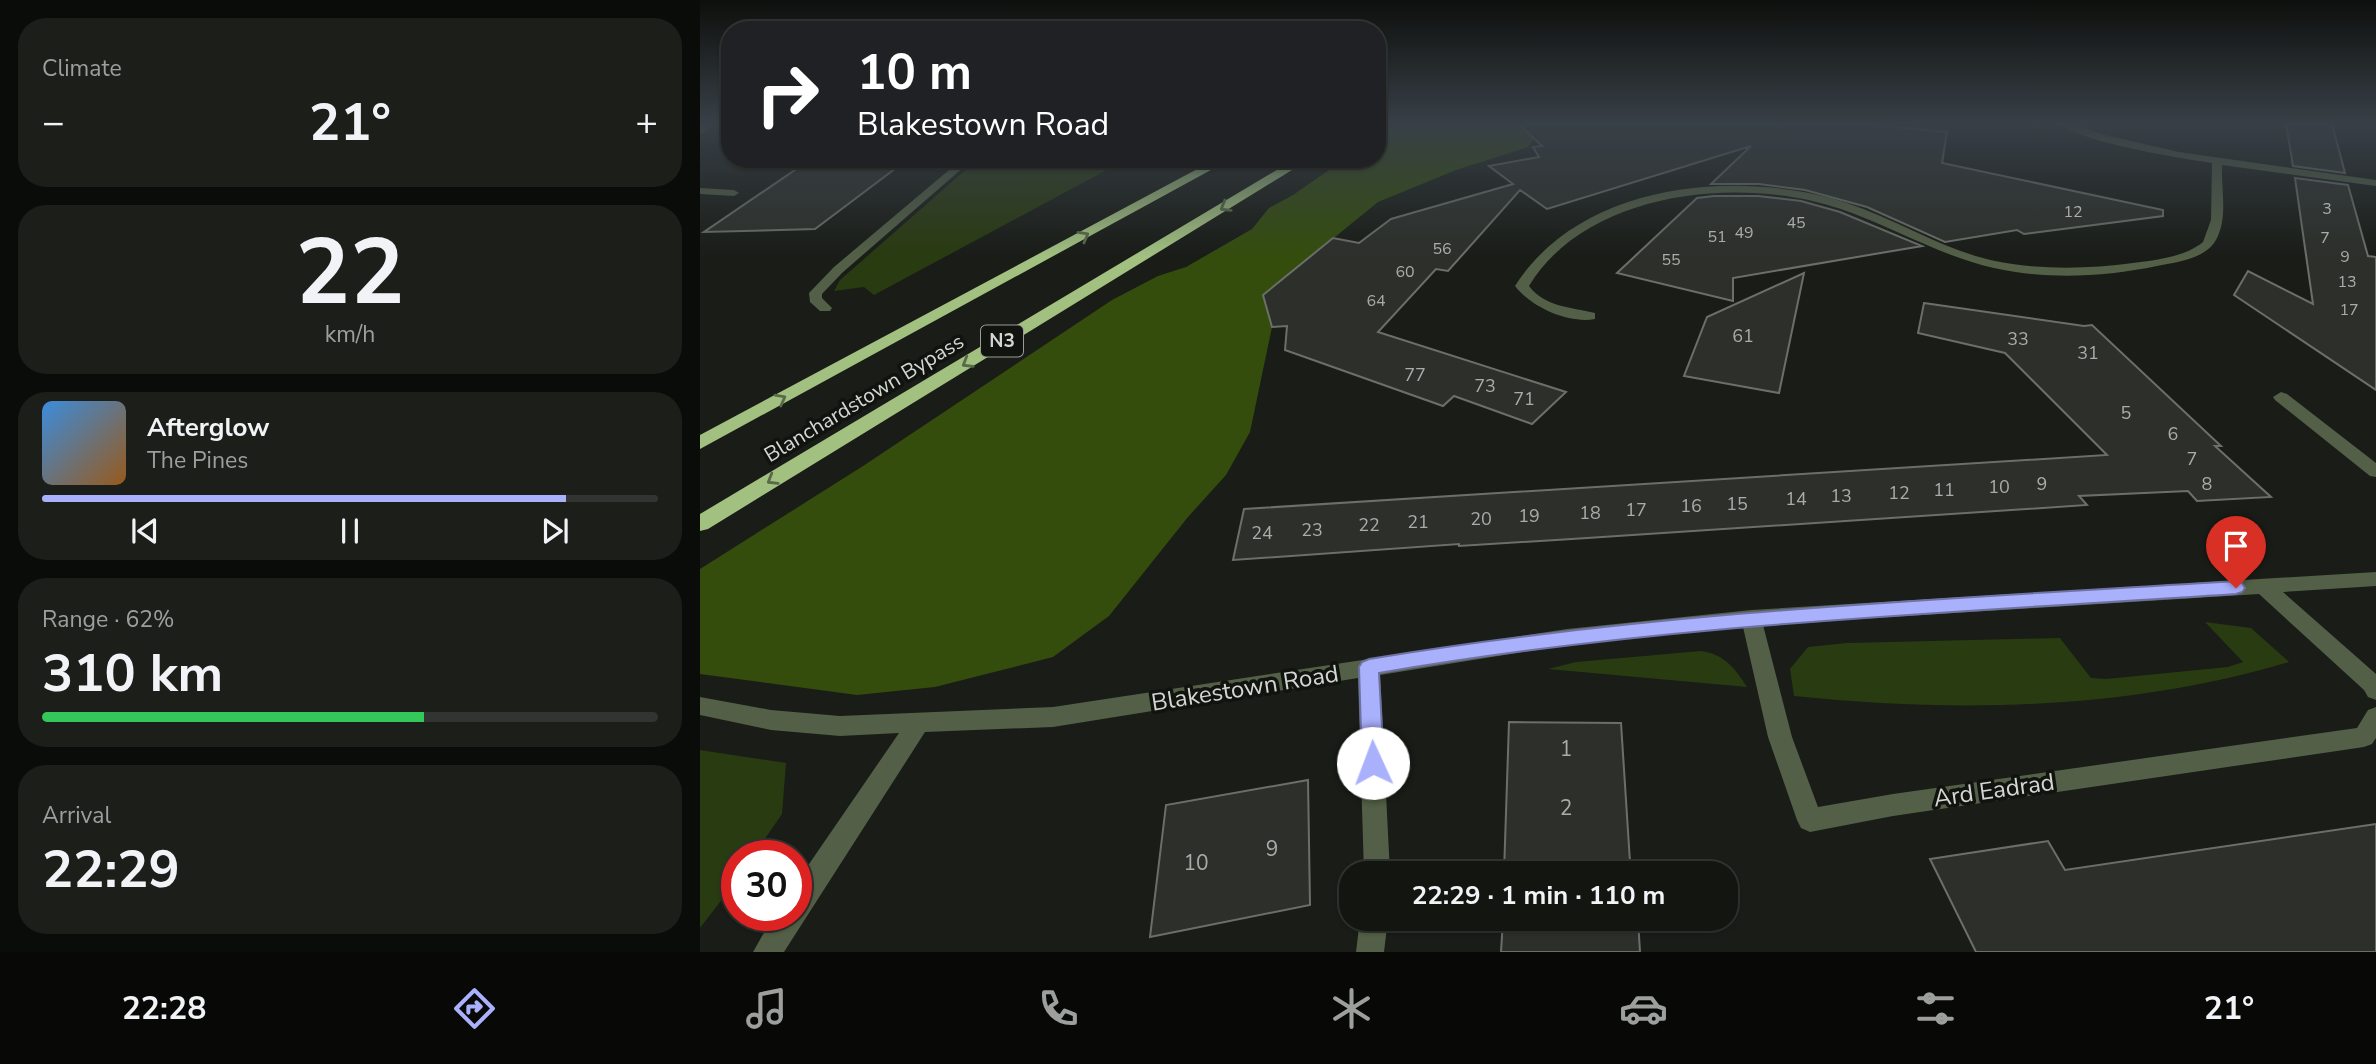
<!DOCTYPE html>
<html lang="en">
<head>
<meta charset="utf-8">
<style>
  :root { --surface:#131511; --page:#1c1e1a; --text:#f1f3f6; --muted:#9d9f9f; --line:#323431; --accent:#a9b0fc }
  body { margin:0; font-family:"Nunito Sans",sans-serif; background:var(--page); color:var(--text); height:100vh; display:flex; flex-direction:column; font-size:26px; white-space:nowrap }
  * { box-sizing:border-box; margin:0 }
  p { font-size:23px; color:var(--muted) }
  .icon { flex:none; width:38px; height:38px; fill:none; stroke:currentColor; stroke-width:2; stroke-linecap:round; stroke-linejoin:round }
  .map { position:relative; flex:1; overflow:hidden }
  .side { display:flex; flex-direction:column; gap:18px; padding:18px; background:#0a0c09; width:700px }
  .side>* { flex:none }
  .guide { position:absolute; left:21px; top:21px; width:665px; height:147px; border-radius:28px; box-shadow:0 2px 5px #0004,0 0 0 2px var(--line); background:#202124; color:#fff; overflow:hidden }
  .speed { position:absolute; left:21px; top:840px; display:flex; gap:14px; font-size:35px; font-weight:700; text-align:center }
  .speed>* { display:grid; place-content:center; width:91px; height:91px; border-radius:50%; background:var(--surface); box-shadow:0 2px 5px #0004,0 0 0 2px var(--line); line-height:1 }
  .speed .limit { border:10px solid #d22; background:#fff; color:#111 }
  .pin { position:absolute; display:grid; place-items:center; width:60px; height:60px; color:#fff; margin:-72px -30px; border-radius:50% 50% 50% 0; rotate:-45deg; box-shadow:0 0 7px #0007 }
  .pin .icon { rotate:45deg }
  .me { position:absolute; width:77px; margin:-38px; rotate:358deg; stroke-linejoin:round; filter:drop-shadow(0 0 5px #0008) }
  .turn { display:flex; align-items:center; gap:24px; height:147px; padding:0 21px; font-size:32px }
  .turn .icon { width:91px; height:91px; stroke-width:2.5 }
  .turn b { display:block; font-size:49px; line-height:60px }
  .big { font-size:52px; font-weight:700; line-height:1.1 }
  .side .widget { flex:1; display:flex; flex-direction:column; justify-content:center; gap:10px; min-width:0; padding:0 24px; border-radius:28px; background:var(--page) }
  .side .dial { align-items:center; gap:0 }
  .dial b { font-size:91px; line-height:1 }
  .song { display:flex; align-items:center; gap:21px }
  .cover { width:84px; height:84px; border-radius:10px; background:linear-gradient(135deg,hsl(210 70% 55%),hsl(30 70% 35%)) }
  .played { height:7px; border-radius:4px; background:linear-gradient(90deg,var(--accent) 85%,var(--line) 85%) }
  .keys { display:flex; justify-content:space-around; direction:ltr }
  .heat { display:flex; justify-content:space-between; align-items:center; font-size:38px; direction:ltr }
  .charge { height:10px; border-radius:5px; background:linear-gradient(90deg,#34c759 62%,var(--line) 0) }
  .trip { position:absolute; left:639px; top:861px; width:399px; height:70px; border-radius:28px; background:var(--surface); box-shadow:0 2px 5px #0004,0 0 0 2px var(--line); font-weight:700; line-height:70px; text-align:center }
  .menu { display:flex; height:112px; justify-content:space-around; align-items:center; background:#080807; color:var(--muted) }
  .menu .icon { width:49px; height:49px }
  .menu .selected { color:var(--accent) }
  .menu b { font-size:32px; color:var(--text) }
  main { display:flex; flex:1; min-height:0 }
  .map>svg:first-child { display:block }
</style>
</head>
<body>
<main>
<section class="side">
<div class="widget"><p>Climate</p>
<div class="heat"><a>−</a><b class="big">21°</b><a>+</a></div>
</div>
<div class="widget dial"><b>22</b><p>km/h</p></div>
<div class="widget">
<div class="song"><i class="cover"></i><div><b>Afterglow</b><p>The Pines</p></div></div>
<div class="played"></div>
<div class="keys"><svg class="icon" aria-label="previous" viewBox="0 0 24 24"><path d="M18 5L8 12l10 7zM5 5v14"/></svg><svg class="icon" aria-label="pause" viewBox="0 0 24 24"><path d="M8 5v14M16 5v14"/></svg><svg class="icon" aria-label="next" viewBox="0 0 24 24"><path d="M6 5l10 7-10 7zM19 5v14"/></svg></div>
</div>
<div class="widget"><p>Range · 62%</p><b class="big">310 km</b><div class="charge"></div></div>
<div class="widget"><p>Arrival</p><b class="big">22:29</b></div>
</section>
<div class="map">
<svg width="1676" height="952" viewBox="0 0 1676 952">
  <rect width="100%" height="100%" fill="#191c17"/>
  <path fill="#293b10" d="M278,159H427L174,295L164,287L134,291L140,280Z
    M1505,622L1551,628L1589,662C1429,710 1258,713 1094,696L1090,669L1108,647L1147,643L1360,638L1391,678L1406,679L1528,667L1543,662Z
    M1001,651C1024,654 1035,668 1047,687L848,669L876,662Z
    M0,750L86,763L82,814L53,856H37V880L0,928Z"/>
  <path fill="#344d0d" d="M695,124H837L836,136L828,147L756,170L678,202L565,294L572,327L550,432L526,475L488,517L409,616L353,657L235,687L157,695L0,674V569L163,466L412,300L458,276L486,267L552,229L569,208L593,195L645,159H677V136Z"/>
  <path fill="#2c2f2a" stroke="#6c6f69" stroke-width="2" d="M819,124H1164L1247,132L1242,163L1463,210V216L1324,234L1317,230L1245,242L1167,207L1105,190L1059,184H1011L1051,146L847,209L820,190L748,271L736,269L678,332L866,392L832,424L754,396L743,406L585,350L587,326L572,327L563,295L633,238L659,243L691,219L813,184L789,166L839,157L833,147L842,146Z
    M1586,124H1632L1645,173L1593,166Z
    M111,159H208L115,229L4,232Z
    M1595,178L1648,185L1668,256L1676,257V390L1534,295L1548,271L1613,304Z
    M1014,196H1058L1101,201L1140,212L1222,246L1033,278V301L917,273L997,198Z
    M1104,273L1079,393L984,376L1007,317Z
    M1224,303L1384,326L1392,325L1521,446H1515L1571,497L1497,501L1488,491L1379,496L1387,505L872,539L759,546V544L533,560L544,509L1407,455L1305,353L1218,333Z
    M809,722L921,723L930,862H934L935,873H804Z
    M608,780L610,905L450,937L466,805Z
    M1676,824V952H1276L1230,859L1348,841L1365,870Z
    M803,919H938L940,952H801Z"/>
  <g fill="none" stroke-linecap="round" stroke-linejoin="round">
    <path fill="#535f46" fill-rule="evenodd" d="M0,124H11L14,126L0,134Z
      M1359,124H1372L1405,135L1479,152L1676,180V186L1522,165C1521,189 1528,216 1517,238C1507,259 1477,262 1457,266C1404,277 1347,280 1294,268C1240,256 1193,227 1141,209C1042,175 887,190 829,286C845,307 870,307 895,313V319C868,324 831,307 815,286C881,182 1038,168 1147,203C1198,220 1243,250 1295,261C1340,270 1387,269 1433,263C1456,260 1485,257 1503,242L1511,220L1512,163C1474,157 1389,144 1359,124Z
      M262,159H273L142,273L122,294V298L132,308L130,311H120L110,302L109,293L134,267Z
      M0,188L34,190L39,193L34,196L0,194Z
      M1581,392L1587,394L1676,463V477L1670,476L1575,400L1573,397Z
      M1676,572V586L1583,592L1676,674V700L1668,697L1664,690L1559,594L1063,625L1092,737L1118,807L1193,794L1657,728L1668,710L1676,707V738L1672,744L1664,747L1193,816L1110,832L1101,828L1097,820L1068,737L1043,627L867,645L680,675L690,873H664L658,678L353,727L225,732L84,952H53L74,915H96V883L199,733L140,736L71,730L0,715V697L71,710L140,716L353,707L867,629L1051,610Z
      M660,919H688L684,952H656Z"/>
    <path fill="#a2c181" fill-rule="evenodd" d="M516,159H531L0,449V435Z
      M595,159H610L8,529L0,531V514Z"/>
  </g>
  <defs><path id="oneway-chevron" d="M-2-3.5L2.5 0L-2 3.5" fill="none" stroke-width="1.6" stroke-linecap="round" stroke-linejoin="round" transform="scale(1.75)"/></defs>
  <g stroke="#596a48">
    <use href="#oneway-chevron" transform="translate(525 207) rotate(149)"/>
    <use href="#oneway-chevron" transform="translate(384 236) rotate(-29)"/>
    <use href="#oneway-chevron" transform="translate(267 363) rotate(149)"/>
    <use href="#oneway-chevron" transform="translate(81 399) rotate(-28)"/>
    <use href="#oneway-chevron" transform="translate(72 480) rotate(149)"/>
  </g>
  <linearGradient id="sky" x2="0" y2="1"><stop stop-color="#0e0f0d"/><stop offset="0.48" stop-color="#384047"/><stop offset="1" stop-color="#384047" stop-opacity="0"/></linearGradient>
  <rect width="1676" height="257" fill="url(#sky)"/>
  <path fill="#a9b0fc" stroke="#6e72a4" stroke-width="2" d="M1536,581L1542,583L1545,588L1542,592L1536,594C1250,613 962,624 679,673L684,763L681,770L673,773L665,770L662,763L659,667L662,662L669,659C956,611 1246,599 1536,581Z"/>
  <g text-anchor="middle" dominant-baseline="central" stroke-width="7" stroke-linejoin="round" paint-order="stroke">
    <g font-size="16" fill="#aaaca9">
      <text x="1627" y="209">3</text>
      <text x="1373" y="212">12</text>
      <text x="1096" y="223">45</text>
      <text x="1044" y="233">49</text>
      <text x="1017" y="237">51</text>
      <text x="1625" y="238">7</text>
      <text x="742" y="249">56</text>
      <text x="1645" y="257">9</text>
      <text x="971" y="260">55</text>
      <text x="705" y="272">60</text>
      <text x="1647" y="282">13</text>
      <text x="676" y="301">64</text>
      <text x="1649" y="310">17</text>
    </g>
    <g font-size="18" fill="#aaaca9">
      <text x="1043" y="336">61</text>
      <text x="1318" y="339">33</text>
      <text x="1388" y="353">31</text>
      <text x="715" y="375">77</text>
      <text x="785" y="386">73</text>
      <text x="824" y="399">71</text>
      <text x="1426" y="413">5</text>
      <text x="1473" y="434">6</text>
      <text x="1492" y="459">7</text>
      <text x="1342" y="484">9</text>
      <text x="1507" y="484">8</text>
      <text x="1299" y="487">10</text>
      <text x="1244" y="490">11</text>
      <text x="1199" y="493">12</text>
      <text x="1141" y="496">13</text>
      <text x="1096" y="499">14</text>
      <text x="1037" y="504">15</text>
      <text x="991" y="506">16</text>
      <text x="936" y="510">17</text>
      <text x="890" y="513">18</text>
      <text x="829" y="516">19</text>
      <text x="781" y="519">20</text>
      <text x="718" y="522">21</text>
      <text x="669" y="525">22</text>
      <text x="612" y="530">23</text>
      <text x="562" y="533">24</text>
    </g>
    <rect fill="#10130e" stroke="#999c98" stroke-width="2" x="281" y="325.5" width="42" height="31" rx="5"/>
    <g font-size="19" font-weight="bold" fill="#d4d6d3">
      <text x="302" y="341">N3</text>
    </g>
    <g font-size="21" fill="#d4d6d3" stroke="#10130e">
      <text transform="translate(164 398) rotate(-31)">Blanchardstown Bypass</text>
    </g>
    <g font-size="21" fill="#aaaca9">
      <text x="866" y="749">1</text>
      <text x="866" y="808">2</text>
      <text x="572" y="849">9</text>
      <text x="496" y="863">10</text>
    </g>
    <g font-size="24" fill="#d4d6d3" stroke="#10130e">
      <text transform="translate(545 688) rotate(-9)">Blakestown Road</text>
      <text transform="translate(1294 790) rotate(-8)">Ard Eadrad</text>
    </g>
  </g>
</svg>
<div class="speed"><div class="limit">30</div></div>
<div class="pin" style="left:1536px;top:588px;background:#d93025"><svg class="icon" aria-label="arrive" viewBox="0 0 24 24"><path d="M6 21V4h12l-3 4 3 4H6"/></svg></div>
<svg class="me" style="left:673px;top:763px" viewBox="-20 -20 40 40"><circle r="19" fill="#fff"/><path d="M0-13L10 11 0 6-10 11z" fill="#a9b0fc"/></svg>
<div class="trip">22:29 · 1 min · 110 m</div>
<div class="guide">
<div class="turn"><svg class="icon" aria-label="right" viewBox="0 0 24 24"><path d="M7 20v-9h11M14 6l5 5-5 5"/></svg><div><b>10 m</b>Blakestown Road</div></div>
</div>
</div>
</main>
<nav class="menu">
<b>22:28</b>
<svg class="icon selected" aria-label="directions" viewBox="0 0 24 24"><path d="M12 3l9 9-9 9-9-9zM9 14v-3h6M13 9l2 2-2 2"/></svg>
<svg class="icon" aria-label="music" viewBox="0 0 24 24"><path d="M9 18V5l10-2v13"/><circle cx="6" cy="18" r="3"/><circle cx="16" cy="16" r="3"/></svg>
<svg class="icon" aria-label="phone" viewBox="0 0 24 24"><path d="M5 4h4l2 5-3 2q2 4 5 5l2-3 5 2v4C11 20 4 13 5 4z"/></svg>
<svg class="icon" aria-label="climate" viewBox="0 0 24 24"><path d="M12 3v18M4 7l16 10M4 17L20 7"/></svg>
<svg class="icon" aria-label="car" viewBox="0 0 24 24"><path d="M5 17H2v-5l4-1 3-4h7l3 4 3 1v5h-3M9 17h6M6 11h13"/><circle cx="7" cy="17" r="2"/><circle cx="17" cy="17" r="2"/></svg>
<svg class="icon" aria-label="filters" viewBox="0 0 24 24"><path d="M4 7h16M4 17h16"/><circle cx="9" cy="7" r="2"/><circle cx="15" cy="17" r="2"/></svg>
<b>21°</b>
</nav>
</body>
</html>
